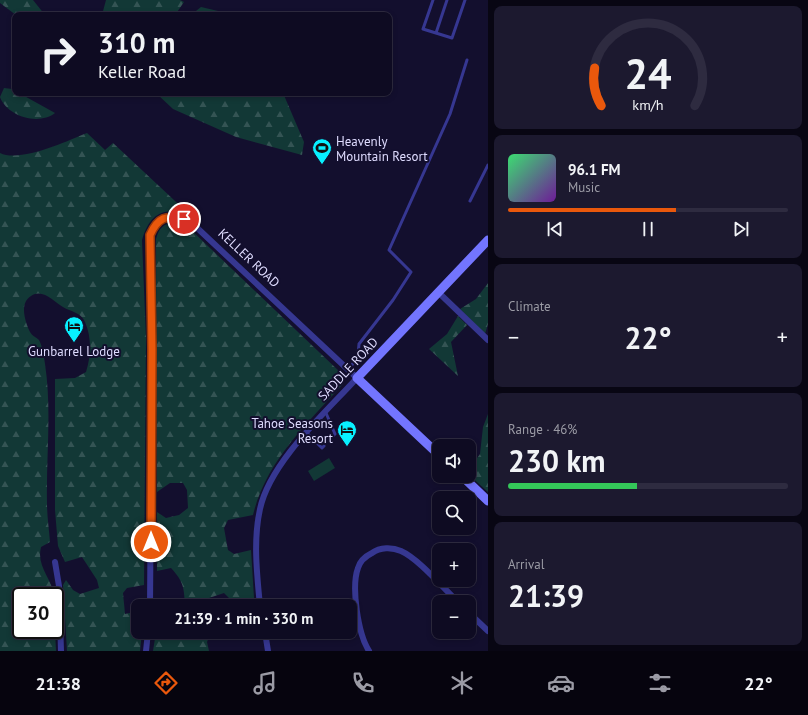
<!DOCTYPE html>
<html lang="en">
<head>
<meta charset="utf-8">
<style>
  :root { --surface:#0e0b22; --page:#1c192f; --text:#f1f3f6; --muted:#9b9ba5; --line:#2e2b40; --accent:#ea580c }
  body { margin:0; font-family:"PT Sans",sans-serif; background:var(--page); color:var(--text); height:100vh; display:flex; flex-direction:column; font-size:15px; white-space:nowrap }
  * { box-sizing:border-box; margin:0 }
  p { font-size:13px; color:var(--muted) }
  .icon { flex:none; width:22px; height:22px; fill:none; stroke:currentColor; stroke-width:2; stroke-linecap:round; stroke-linejoin:round }
  .map { position:relative; flex:1; overflow:hidden }
  .details { display:flex; flex-direction:column; gap:6px; padding:6px; background:#080613; width:320px }
  .details>* { flex:none }
  .guide { position:absolute; left:12px; top:12px; width:380px; height:84px; border-radius:8px; box-shadow:0 2px 6px #0003,0 0 0 1px var(--line); background:#0e0b22; color:var(--text); overflow:hidden }
  .tools { position:absolute; left:432px; top:439px; display:grid; gap:8px }
  .tools a { display:grid; place-items:center; width:44px; height:44px; border-radius:8px; background:var(--surface); box-shadow:0 2px 6px #0003,0 0 0 1px var(--line); font-size:20px }
  .speed { position:absolute; left:12px; top:587px; display:flex; gap:8px; font-size:20px; font-weight:700; text-align:center }
  .speed>* { display:grid; place-content:center; width:52px; height:52px; border-radius:50%; background:var(--surface); box-shadow:0 2px 6px #0003,0 0 0 1px var(--line); line-height:1 }
  .speed .limit { border:2px solid #111; border-radius:6px; background:#fff; color:#111 }
  .pin { position:absolute; display:grid; place-items:center; width:34px; height:34px; color:#fff; margin:-17px; border:2px solid #fff; border-radius:50%; box-shadow:0 1px 4px #0007 }
  .me { position:absolute; width:44px; margin:-22px; rotate:0deg; stroke-linejoin:round; filter:drop-shadow(0 0 3px #0008) }
  .turn { display:flex; align-items:center; gap:14px; height:84px; padding:0 20px; font-size:18px }
  .turn .icon { width:52px; height:52px; stroke-width:2.5 }
  .turn b { display:block; font-size:28px; line-height:34px }
  .big { font-size:30px; font-weight:700; line-height:1.1 }
  .details .widget { flex:1; display:flex; flex-direction:column; justify-content:center; gap:6px; min-width:0; padding:0 14px; border-radius:8px; background:var(--page) }
  .details .dial { align-items:center; gap:0 }
  .dial svg { height:104px; overflow:visible; fill:none; stroke:var(--line); stroke-width:7; stroke-linecap:round; text-anchor:middle }
  .dial text { fill:var(--text); stroke:none }
  .song { display:flex; align-items:center; gap:12px }
  .cover { width:48px; height:48px; border-radius:6px; background:linear-gradient(135deg,hsl(140 70% 55%),hsl(280 70% 35%)) }
  .played { height:4px; border-radius:2px; background:linear-gradient(90deg,var(--accent) 60%,var(--line) 60%) }
  .keys { display:flex; justify-content:space-around; direction:ltr }
  .heat { display:flex; justify-content:space-between; align-items:center; font-size:22px; direction:ltr }
  .charge { height:6px; border-radius:3px; background:linear-gradient(90deg,#34c759 46%,var(--line) 0) }
  .trip { position:absolute; left:131px; top:599px; width:226px; height:40px; border-radius:8px; background:var(--surface); box-shadow:0 2px 6px #0003,0 0 0 1px var(--line); font-weight:700; line-height:40px; text-align:center }
  .menu { display:flex; height:64px; justify-content:space-around; align-items:center; background:#06040e; color:var(--muted) }
  .menu .icon { width:28px; height:28px }
  .menu .active { color:var(--accent) }
  .menu b { font-size:18px; color:var(--text) }
  main { display:flex; flex:1; min-height:0 }
  .map>svg:first-child { display:block }
</style>
</head>
<body>
<main>
<div class="map">
<svg width="488" height="651" viewBox="0 0 488 651">
  <defs>
    <pattern id="forest-firs" width="22" height="20" patternUnits="userSpaceOnUse"><rect width="22" height="20" fill="#123836"/><path d="M5 1l3.5 6h-7zM16 11l3.5 6h-7z" fill="#345454"/></pattern>
  </defs>
  <rect width="100%" height="100%" fill="#130f2e"/>
  <path fill="url(#forest-firs)" d="M0,0H33L45,15H16L0,3Z
    M106,0H180L184,2L175,15H102Z
    M201,7L235,15H191Z
    M4,88L12,89L15,93H19L55,113C38,126 7,116 0,97Z
    M156,93H283L304,142L302,155L236,137L173,109Z
    M87,133L105,150L113,143L190,215C164,206 150,213 142,240L146,338L144,585L127,588L123,593L125,614L138,611V632H142L140,651H67L63,585L66,580L73,590L80,594L99,588L97,580L82,557L65,562L58,546L55,510V379L75,378L86,372C91,356 92,338 85,322C81,312 71,312 63,307C54,302 43,288 31,296C19,303 25,322 30,332C32,336 36,337 39,340C42,345 44,357 45,364C52,410 46,456 47,503C47,516 49,529 50,542L41,547C36,567 52,578 54,596H21V630H55L56,651H0V153C20,163 67,141 87,133Z
    M175,222L188,227L341,373L344,379L343,384C307,424 266,461 253,515L228,520L224,528L228,550L234,554L251,550L254,598L240,604L232,601L224,593L209,598L203,606H185C184,588 184,582 171,568L157,571V512L166,518L179,515L188,508L187,490L183,483H170L157,492L156,239C159,228 163,224 175,222Z
    M488,283V324L485,334L460,309L476,299Z
    M458,316L467,325L451,342L458,376L429,349L447,334Z
    M488,414V492L469,475V465L475,461L480,454L483,427Z
    M156,632H211L207,642L209,651H153Z"/>
  <path fill="#123836" d="M329,458L335,468L314,481L308,471Z"/>
  <g fill="none" stroke-linecap="round" stroke-linejoin="round">
    <path stroke="#363791" stroke-width="3" d="M433,0L423,29L452,38L465,0
      M436,33L447,0
      M470,201L488,165
      M349,370L358,355L359,344L393,300L411,272L389,250L450,114L467,60
      M326,413L335,434L331,438
      M307,433L322,448L324,446"/>
    <path stroke="#363791" stroke-width="6" d="M438,292L488,340
      M55,562L59,586L61,651
      M150,606L152,349L149,247L150,235L155,224C170,214 180,216 194,225L357,378C326,412 270,462 260,509C253,541 257,574 260,606
      M469,613L488,631
      M265,632L268,651
      M146,651L148,632
      M369,651C358,634 351,587 358,568C360,561 366,556 372,553C380,547 392,547 401,551C419,559 443,588 458,602"/>
    <path stroke="#7375ff" stroke-width="9" d="M439,455L357,378L488,240
      M462,476L488,501"/>
  </g>
  <g fill="none" stroke-linecap="round" stroke-linejoin="round">
    <defs>
      <path id="route" d="M151,542L152,349L150,235C158,217 166,215 184,219"/>
    </defs>
    <use href="#route" stroke="#983908" stroke-width="10"/>
    <use href="#route" stroke="#ea580c" stroke-width="7"/>
  </g>
  <defs>
    <symbol id="stadium-pin" viewBox="-11 -11 22 30"><path d="M0 17L-7.5 6A9.5 9.5 0 1 1 7.5 6Z" fill="#08f0ff" stroke="#130f2e"/><path d="M0-5a6.5 5 0 1 0 0 10a6.5 5 0 1 0 0-10ZM-3.5-1.8h7v3.6h-7Z" fill="#111"/></symbol>
    <symbol id="hotel-pin" viewBox="-11 -11 22 30"><path d="M0 17L-7.5 6A9.5 9.5 0 1 1 7.5 6Z" fill="#08f0ff" stroke="#130f2e"/><path d="M-6-4.5h1.5V1H6V5H4.5V3h-9V5H-6ZM-4 0a1.8 1.8 0 1 1 3.6 0ZM.5 0V-2.5h3Q6-2.5 6 0Z" fill="#111"/></symbol>
  </defs>
  <g fill-rule="evenodd">
    <use href="#stadium-pin" x="311" y="137" width="22" height="30"/>
    <use href="#hotel-pin" x="63" y="315" width="22" height="30"/>
    <use href="#hotel-pin" x="336" y="419" width="22" height="30"/>
  </g>
  <g text-anchor="middle" dominant-baseline="central" stroke-width="4" stroke-linejoin="round" paint-order="stroke">
    <g font-size="13" fill="#dfdcff" stroke="#130f2e" text-anchor="start">
      <text x="336" y="141">Heavenly<tspan x="336" dy="15">Mountain Resort</tspan></text>
      <text x="74" y="351" text-anchor="middle">Gunbarrel Lodge</text>
      <text x="333" y="423" text-anchor="end">Tahoe Seasons<tspan x="333" dy="15">Resort</tspan></text>
    </g>
    <g font-size="13" fill="#dfdcff" stroke="#130f2e">
      <text transform="translate(249 258) rotate(43)">KELLER ROAD</text>
      <text transform="translate(348 369) rotate(-47)">SADDLE ROAD</text>
    </g>
  </g>
</svg>
<div class="tools">
<a><svg class="icon" aria-label="sound" viewBox="0 0 24 24"><path d="M4 9h4l5-4v14l-5-4H4zM17 9q2 3 0 6"/></svg></a>
<a><svg class="icon" aria-label="search" viewBox="0 0 24 24"><circle cx="10" cy="10" r="6"/><path d="M15 15l6 6"/></svg></a>
<a>+</a>
<a>−</a>
</div>
<div class="speed"><div class="limit">30</div></div>
<div class="pin" style="left:184px;top:219px;background:#d93025"><svg class="icon" aria-label="arrive" viewBox="0 0 24 24"><path d="M6 21V4h12l-3 4 3 4H6"/></svg></div>
<svg class="me" style="left:151px;top:542px" viewBox="-20 -20 40 40"><circle r="17" fill="#ea580c" stroke="#fff" stroke-width="3"/><path d="M0-11L8 9 0 5-8 9z" fill="#fff"/></svg>
<div class="trip">21:39 · 1 min · 330 m</div>
<div class="guide">
<div class="turn"><svg class="icon" aria-label="right" viewBox="0 0 24 24"><path d="M7 20v-9h11M14 6l5 5-5 5"/></svg><div><b>310 m</b>Keller Road</div></div>
</div>
</div>
<section class="details">
<div class="widget dial"><svg viewBox="0 0 100 80">
<path d="M14 69A42 42 0 1 1 86 69"/>
<path d="M14 69A42 42 0 0 1 9 40" stroke="#ea580c"/>
<text x="50" y="56" font-size="32" font-weight="700">24</text>
<text x="50" y="72" font-size="11">km/h</text>
</svg></div>
<div class="widget">
<div class="song"><i class="cover"></i><div><b>96.1 FM</b><p>Music</p></div></div>
<div class="played"></div>
<div class="keys"><svg class="icon" aria-label="previous" viewBox="0 0 24 24"><path d="M18 5L8 12l10 7zM5 5v14"/></svg><svg class="icon" aria-label="pause" viewBox="0 0 24 24"><path d="M8 5v14M16 5v14"/></svg><svg class="icon" aria-label="next" viewBox="0 0 24 24"><path d="M6 5l10 7-10 7zM19 5v14"/></svg></div>
</div>
<div class="widget"><p>Climate</p>
<div class="heat"><a>−</a><b class="big">22°</b><a>+</a></div>
</div>
<div class="widget"><p>Range · 46%</p><b class="big">230 km</b><div class="charge"></div></div>
<div class="widget"><p>Arrival</p><b class="big">21:39</b></div>
</section>
</main>
<nav class="menu">
<b>21:38</b>
<svg class="icon active" aria-label="directions" viewBox="0 0 24 24"><path d="M12 3l9 9-9 9-9-9zM9 14v-3h6M13 9l2 2-2 2"/></svg>
<svg class="icon" aria-label="music" viewBox="0 0 24 24"><path d="M9 18V5l10-2v13"/><circle cx="6" cy="18" r="3"/><circle cx="16" cy="16" r="3"/></svg>
<svg class="icon" aria-label="phone" viewBox="0 0 24 24"><path d="M5 4h4l2 5-3 2q2 4 5 5l2-3 5 2v4C11 20 4 13 5 4z"/></svg>
<svg class="icon" aria-label="climate" viewBox="0 0 24 24"><path d="M12 3v18M4 7l16 10M4 17L20 7"/></svg>
<svg class="icon" aria-label="car" viewBox="0 0 24 24"><path d="M5 17H2v-5l4-1 3-4h7l3 4 3 1v5h-3M9 17h6M6 11h13"/><circle cx="7" cy="17" r="2"/><circle cx="17" cy="17" r="2"/></svg>
<svg class="icon" aria-label="filters" viewBox="0 0 24 24"><path d="M4 7h16M4 17h16"/><circle cx="9" cy="7" r="2"/><circle cx="15" cy="17" r="2"/></svg>
<b>22°</b>
</nav>
</body>
</html>
